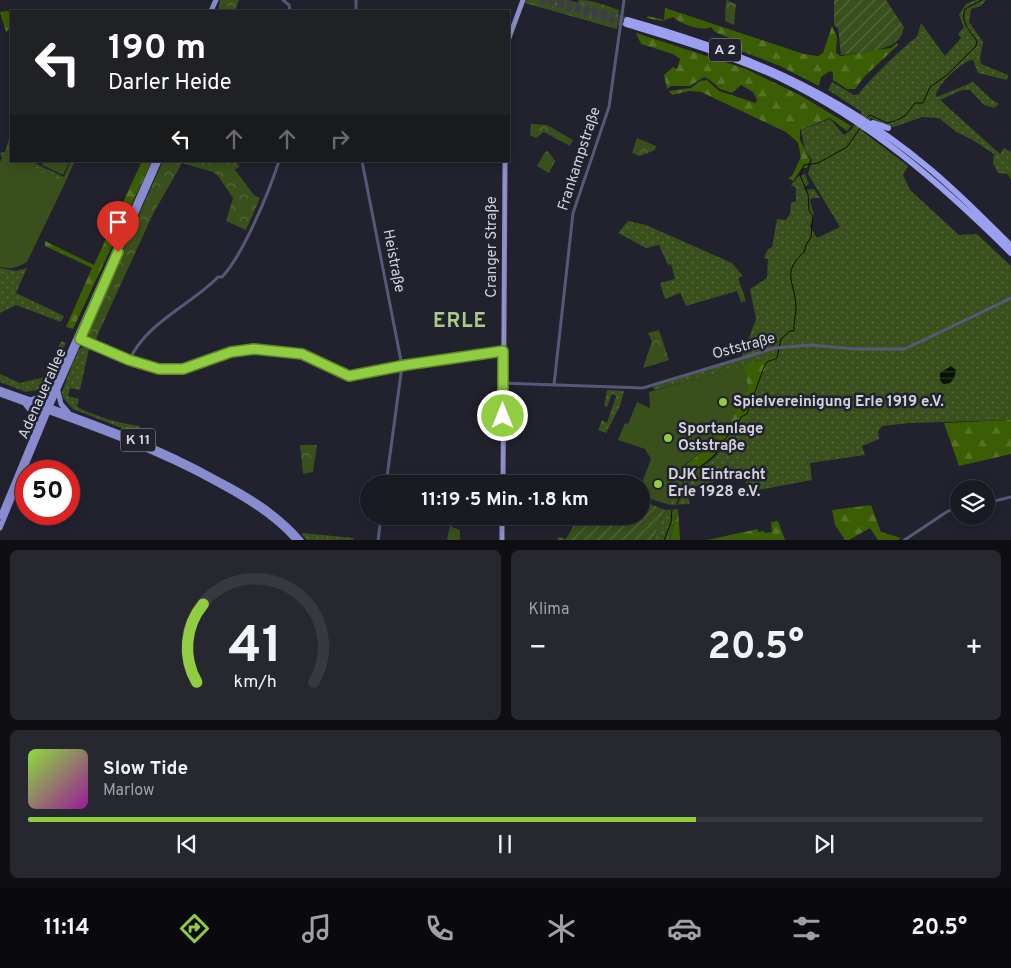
<!DOCTYPE html>
<html lang="de">
<head>
<meta charset="utf-8">
<style>
  :root { --surface:#191a22; --page:#26272f; --text:#f1f3f6; --muted:#9fa1a5; --line:#373840; --accent:#91cd40 }
  body { margin:0; font-family:Overpass,sans-serif; background:var(--page); color:var(--text); height:100vh; display:flex; flex-direction:column; font-size:19px; white-space:nowrap }
  * { box-sizing:border-box; margin:0 }
  p { font-size:16px; color:var(--muted) }
  .icon { flex:none; width:28px; height:28px; fill:none; stroke:currentColor; stroke-width:2; stroke-linecap:round; stroke-linejoin:round }
  .map { position:relative; height:540px; overflow:hidden }
  .panel { display:flex; flex-direction:column; gap:10px; padding:10px; background:#0e0e13; flex:1 }
  .panel>* { flex:none }
  .hud { position:absolute; left:10px; top:10px; width:500px; height:152px; border-radius:0px; box-shadow:0 2px 12px #0003,0 0 0 1px var(--line); background:#202124; color:#fff; overflow:hidden }
  .controls { position:absolute; left:950px; top:480px; display:grid; gap:10px }
  .controls a { display:grid; place-items:center; width:45px; height:45px; border-radius:50%; background:var(--surface); box-shadow:0 2px 12px #0003,0 0 0 1px var(--line); font-size:25px }
  .speed { position:absolute; left:15px; top:460px; display:flex; gap:10px; font-size:25px; font-weight:700; text-align:center }
  .speed>* { display:grid; place-content:center; width:65px; height:65px; border-radius:50%; background:var(--surface); box-shadow:0 2px 12px #0003,0 0 0 1px var(--line); line-height:1 }
  .speed .limit { border:8px solid #d22; background:#fff; color:#111 }
  .pin { position:absolute; display:grid; place-items:center; width:42px; height:42px; color:#fff; margin:-51px -21px; border-radius:50% 50% 50% 0; rotate:-45deg; box-shadow:0 0 5px #0007 }
  .pin .icon { rotate:45deg }
  .me { position:absolute; width:55px; margin:-28px; rotate:0deg; stroke-linejoin:round; filter:drop-shadow(0 0 4px #0008) }
  .turn { display:flex; align-items:center; gap:18px; height:105px; padding:0 15px; font-size:22px }
  .turn .icon { width:65px; height:65px; stroke-width:2.5 }
  .turn b { display:block; font-size:35px; line-height:42px }
  .lanes { display:flex; align-items:center; height:48px; padding:0 15px; background:#0003; justify-content:center; gap:25px; direction:ltr }
  .lanes .off { opacity:.35 }
  .big { font-size:38px; font-weight:700; line-height:1.1 }
  .panel .tile { flex:1; display:flex; flex-direction:column; justify-content:center; gap:8px; min-width:0; padding:0 18px; border-radius:8px; background:var(--page) }
  .panel .dial { align-items:center; gap:0 }
  .dial svg { height:130px; overflow:visible; fill:none; stroke:var(--line); stroke-width:7; stroke-linecap:round; text-anchor:middle }
  .dial text { fill:var(--text); stroke:none }
  .song { display:flex; align-items:center; gap:15px }
  .cover { width:60px; height:60px; border-radius:8px; background:linear-gradient(135deg,hsl(90 70% 55%),hsl(300 70% 35%)) }
  .played { height:5px; border-radius:2px; background:linear-gradient(90deg,var(--accent) 70%,var(--line) 70%) }
  .keys { display:flex; justify-content:space-around; direction:ltr }
  .heat { display:flex; justify-content:space-between; align-items:center; font-size:28px; direction:ltr }
  .panel .tiles { flex:1; display:grid; gap:10px; grid-template-columns:1fr 1fr }
  .tile:last-child { grid-column:span 2 }
  .trip { position:absolute; left:360px; top:475px; width:290px; height:50px; border-radius:25px; background:var(--surface); box-shadow:0 2px 12px #0003,0 0 0 1px var(--line); font-weight:700; line-height:50px; text-align:center }
  .tab-bar { display:flex; height:80px; justify-content:space-around; align-items:center; background:#0a0a0e; color:var(--muted) }
  .tab-bar .icon { width:35px; height:35px }
  .tab-bar .active { color:var(--accent) }
  .tab-bar b { font-size:22px; color:var(--text) }
  .map>svg:first-child { display:block }
</style>
</head>
<body>
<div class="map">
<svg width="1011" height="541" viewBox="0 0 1011 541">
  <defs>
    <pattern id="grass-dots" width="8" height="8" patternUnits="userSpaceOnUse" patternTransform="scale(1.25)"><rect width="8" height="8" fill="#39501d"/><path d="M2 2h.1M6 6h.1" fill="none" stroke="#55683d" stroke-width="1.8" stroke-linecap="round"/></pattern>
    <pattern id="forest-firs" width="22" height="20" patternUnits="userSpaceOnUse" patternTransform="scale(1.25)"><rect width="22" height="20" fill="#3b5d03"/><path d="M5 1l3.5 6h-7zM16 11l3.5 6h-7z" fill="#567327"/></pattern>
    <pattern id="park-crowns" width="20" height="18" patternUnits="userSpaceOnUse" patternTransform="scale(1.25)"><rect width="20" height="18" fill="#39501d"/><path d="M2 6a3 3 0 1 1 6 0M12 15a3 3 0 1 1 6 0" fill="none" stroke="#55683d"/></pattern>
    <pattern id="garden-furrows" width="10" height="10" patternUnits="userSpaceOnUse" patternTransform="scale(1.25)"><rect width="10" height="10" fill="#39501d"/><path d="M-1 1l2-2M0 10L10 0M9 11l2-2" fill="none" stroke="#55683d"/></pattern>
    <pattern id="water-rules" width="6" height="5" patternUnits="userSpaceOnUse" patternTransform="scale(1.25)"><rect width="6" height="5" fill="#081200"/><path d="M0 2.5h6" fill="none" stroke="#2b3425"/></pattern>
  </defs>
  <rect width="100%" height="100%" fill="#21222e"/>
  <path fill="url(#grass-dots)" d="M976,0H986L981,6L971,9L969,22L983,42L980,59L981,64L1008,75L1007,80L978,73L973,60C963,60 937,85 936,95L937,97L973,82L991,99L999,104L994,108L984,105L970,90H962L940,100L1000,154L1004,148L1011,152V180L1008,174L998,173L993,163L994,154L971,139L956,132L939,118L922,117L894,127L884,126L871,118L862,131L908,166L903,175L910,190L959,235L977,234L1011,266V420L909,423L882,426L878,432L879,439L862,446L865,455L810,463L812,480L747,492L745,475L686,488L690,504L670,505L682,465L696,469L715,457L752,408L766,366L774,358L655,390L652,387L741,359L756,319L750,289L767,278L768,259L764,258L768,249L772,247L777,219L786,220L790,214L791,203L796,201V188L791,185L799,176L805,174L809,184L804,188L805,190L814,189L820,198H812L810,200L814,216L810,226L817,238L840,227L808,174L812,160L805,150L801,130L830,119L844,135L852,129L862,112L828,90L832,82L854,95L859,94C863,86 909,41 917,37L921,23L945,56L961,38L958,34L964,27L959,15L966,4Z
    M11,132L9,151L11,161H30L64,177L71,161H75L49,216L0,164L2,158L0,153L5,152Z
    M628,221L646,225L732,263L743,276L738,278L746,301L741,302L737,291L686,306L680,293L665,299L660,283L675,279L671,264L668,265L659,245L646,248L618,233Z
    M0,268L16,271L27,268L16,293L64,316L61,322L16,305L0,313Z
    M61,341L66,343L42,389L26,392L0,382V374L20,383L45,377Z
    M83,347L89,349L80,390L70,388L68,396L79,399L77,407C98,417 117,423 140,426L137,434L73,409L63,398L62,392L72,365L79,349Z
    M607,390L624,391L620,406L606,433L598,430L602,420L607,423L616,396L612,394L607,407L604,406Z
    M678,509L670,540L653,541L665,510Z
    M303,533L353,538V540H307L302,535Z"/>
  <path fill="url(#forest-firs)" d="M665,8L804,54L818,56L823,53L832,26L837,37L836,53L841,56L891,48L897,43L898,45L865,76L855,89H847L833,80V73L830,71L821,77L819,86L780,66L723,44L730,38L715,32L711,27C702,32 680,24 673,17L662,21L647,18L648,16L664,20Z
    M8,11L11,17V27L6,32L0,12Z
    M636,33L746,69L800,95L851,126L847,131L830,118L800,130V140L810,160L807,168H802L793,181L788,178L792,176L801,157L798,143L794,139L786,132L701,92L689,91L672,95L669,91L691,88L700,81L707,80L719,91L756,103L757,100L753,92L741,85L732,93L720,89L710,80L704,77L690,86H671L667,89L664,75L673,67L677,69L680,59L673,54L641,44Z
    M142,161H152L73,329L66,327L92,268L45,246V241L94,265Z
    M776,357C761,368 760,390 753,406C744,427 715,457 696,469L684,466L703,451L748,388L743,366Z
    M1011,420V454L959,466L944,423Z
    M871,505L881,532L901,538L898,540H878L870,528L849,540H845L835,525L832,510Z
    M678,509L680,540H670Z
    M778,521L785,540H707L758,529V532L764,531L765,533L772,532L771,522Z"/>
  <path fill="url(#park-crowns)" d="M220,0H239L235,11H218Z
    M526,0H568L578,3L579,0C593,0 607,6 619,10L617,29L525,3Z
    M726,0L736,4L734,25L725,21Z
    M531,124L547,125L573,140L570,146L544,132L536,138L530,135Z
    M637,138L656,146L655,150L640,156L632,153Z
    M548,151L555,161L549,173L537,166L545,152Z
    M163,161H233L240,166L235,170L254,195L260,198L246,230L226,221L233,198L219,177L213,172L182,163L153,214L98,334L95,344L84,337Z
    M659,330L669,360L643,368L652,341L648,333Z
    M300,445H317L313,472L303,474Z
    M450,526L460,530V540H447Z"/>
  <path fill="url(#garden-furrows)" d="M834,0H886L904,27C900,53 862,52 841,55L838,28L834,25Z
    M641,500L665,510L653,540H557L559,537L566,539L574,525L572,521L574,516H641Z"/>
  <path fill="#39501d" d="M4,154L11,157V161H19L65,183L27,262C18,267 11,270 0,267V162Z
    M44,161H70L63,175L42,165Z
    M743,366L748,387L730,424L703,451L685,464L670,505L641,496V485L651,459L645,449L618,440L625,423L628,424L637,402L650,408L649,392Z"/>
  <path fill="url(#water-rules)" d="M951,366L956,370C955,378 952,385 943,384L940,380V373Z"/>
  <g fill="none" stroke-linecap="round" stroke-linejoin="round">
    <path stroke="#081200" stroke-width="1" d="M866,119L870,115L887,123L895,121
      M897,120L905,116L915,103H923L930,87L947,75L976,46L977,41C970,30 960,23 965,9L982,0
      M677,504L682,491L684,476L708,462L718,451L720,444L736,428L741,417L747,414L764,367L767,362L777,358L781,339L790,331H794C793,324 796,316 796,309C796,283 780,273 804,252L806,245L811,237L813,216L809,210L808,194L800,175L804,165L818,163L847,147L860,128
      M664,541L671,522L672,510"/>
    <path stroke="#3c3d48" stroke-width="6" stroke-dasharray="6 3" stroke-linecap="butt" d="M540,0L626,24
      M558,0L627,20"/>
    <path stroke="#565878" stroke-width="3" d="M283,0L289,5L290,11
      M356,0V11
      M362,161L402,366L386,484
      M79,339L92,345
      M78,342L159,369H183L235,351L258,349L302,354L341,374L354,376L402,366L504,351
      M129,361C145,323 191,305 218,277H222C243,255 269,192 279,161
      M504,383L643,388L775,348L810,345L856,349H905L1011,298
      M554,385L573,213L609,107L624,0
      M986,503L1011,497
      M378,541L381,516
      M903,541L948,511L959,509"/>
    <path stroke="#888bcd" stroke-width="5" d="M211,11L216,0
      M509,38L523,0
      M0,389C75,416 150,441 219,480C250,496 279,514 302,541
      M58,391L61,404L68,412
      M0,394C73,421 147,445 216,483C244,498 274,516 296,541
      M30,400L40,397L53,388
      M25,404L33,414L36,427
      M503,484L505,161
      M0,517L48,401L155,161
      M0,528L50,407L159,161
      M502,541V516"/>
    <path stroke="#9b9fef" stroke-width="6" d="M627,20C740,52 833,89 925,165C956,190 983,218 1011,246
      M626,24C678,40 730,55 780,78C871,122 940,183 1011,253
      M873,123L888,128"/>
    <path stroke="#9c9da6" stroke-width="1" d="M509,40L523,0
      M502,484L505,161
      M503,541V516"/>
  </g>
  <g fill="none" stroke-linecap="round" stroke-linejoin="round">
    <defs>
      <path id="route" d="M118,252L80,339L129,360L159,369H183L231,352L254,349L302,354L349,376L406,365L503,351V416"/>
    </defs>
    <use href="#route" stroke="#5e852a" stroke-width="12"/>
    <use href="#route" stroke="#91cd40" stroke-width="9"/>
  </g>
  <g fill="#91cd40" stroke="#21222e" stroke-width="2">
    <circle cx="723" cy="402" r="5"/>
    <circle cx="668" cy="438" r="5"/>
    <circle cx="658" cy="484" r="5"/>
  </g>
  <g text-anchor="middle" dominant-baseline="central" stroke-width="5" stroke-linejoin="round" paint-order="stroke">
    <g fill="#21222e" stroke="#9d9ea7" stroke-width="1">
      <rect x="709" y="38.5" width="32" height="23" rx="4"/>
      <rect x="120.5" y="428.5" width="35" height="23" rx="4"/>
    </g>
    <g font-size="14" font-weight="bold" fill="#d2d3db">
      <text x="725" y="50">A 2</text>
      <text x="138" y="440">K 11</text>
    </g>
    <g font-size="15" fill="#d2d3db" stroke="#21222e">
      <text transform="translate(580 159) rotate(-72)">Frankampstraße</text>
      <text transform="translate(492 247) rotate(-90)">Cranger Straße</text>
      <text transform="translate(393 261) rotate(79)">Heistraße</text>
      <text transform="translate(744 347) rotate(-15)">Oststraße</text>
      <text transform="translate(43 394) rotate(-66)">Adenauerallee</text>
    </g>
    <g font-size="15" font-weight="bold" fill="#d2d3db" stroke="#21222e" text-anchor="start">
      <text x="733" y="402">Spielvereinigung Erle 1919 e.V.</text>
      <text x="678" y="429">Sportanlage<tspan x="678" dy="17">Oststraße</tspan></text>
      <text x="668" y="475">DJK Eintracht<tspan x="668" dy="17">Erle 1928 e.V.</tspan></text>
    </g>
    <g font-size="20" font-weight="bold" letter-spacing="1" fill="#aacc87" stroke="#21222e">
      <text x="460" y="322">ERLE</text>
    </g>
  </g>
</svg>
<div class="controls">
<a><svg class="icon" aria-label="layers" viewBox="0 0 24 24"><path d="M12 4l9 5-9 5-9-5zM3 14l9 5 9-5"/></svg></a>
</div>
<div class="speed"><div class="limit">50</div></div>
<div class="pin" style="left:118px;top:252px;background:#d93025"><svg class="icon" aria-label="arrive" viewBox="0 0 24 24"><path d="M6 21V4h12l-3 4 3 4H6"/></svg></div>
<svg class="me" style="left:503px;top:416px" viewBox="-20 -20 40 40"><circle r="17" fill="#91cd40" stroke="#fff" stroke-width="3"/><path d="M0-11L8 9 0 5-8 9z" fill="#fff"/></svg>
<div class="trip">11:19 · 5 Min. · 1.8 km</div>
<div class="hud">
<div class="turn"><svg class="icon" aria-label="left" viewBox="0 0 24 24"><path d="M17 20v-9H6M10 6l-5 5 5 5"/></svg><div><b>190 m</b>Darler Heide</div></div>
<div class="lanes"><svg class="icon" aria-label="left" viewBox="0 0 24 24"><path d="M17 20v-9H6M10 6l-5 5 5 5"/></svg><svg class="icon off" aria-label="ahead" viewBox="0 0 24 24"><path d="M12 20V5M6 11l6-6 6 6"/></svg><svg class="icon off" aria-label="ahead" viewBox="0 0 24 24"><path d="M12 20V5M6 11l6-6 6 6"/></svg><svg class="icon off" aria-label="right" viewBox="0 0 24 24"><path d="M7 20v-9h11M14 6l5 5-5 5"/></svg></div>
</div>
</div>
<section class="panel">
<div class="tiles">
<div class="tile dial"><svg viewBox="0 0 100 80">
<path d="M14 69A42 42 0 1 1 86 69"/>
<path d="M14 69A42 42 0 0 1 18 21" stroke="#91cd40"/>
<text x="50" y="56" font-size="32" font-weight="700">41</text>
<text x="50" y="72" font-size="11">km/h</text>
</svg></div>
<div class="tile"><p>Klima</p>
<div class="heat"><a>−</a><b class="big">20.5°</b><a>+</a></div>
</div>
<div class="tile">
<div class="song"><i class="cover"></i><div><b>Slow Tide</b><p>Marlow</p></div></div>
<div class="played"></div>
<div class="keys"><svg class="icon" aria-label="previous" viewBox="0 0 24 24"><path d="M18 5L8 12l10 7zM5 5v14"/></svg><svg class="icon" aria-label="pause" viewBox="0 0 24 24"><path d="M8 5v14M16 5v14"/></svg><svg class="icon" aria-label="next" viewBox="0 0 24 24"><path d="M6 5l10 7-10 7zM19 5v14"/></svg></div>
</div>
</div>
</section>
<nav class="tab-bar">
<b>11:14</b>
<svg class="icon active" aria-label="directions" viewBox="0 0 24 24"><path d="M12 3l9 9-9 9-9-9zM9 14v-3h6M13 9l2 2-2 2"/></svg>
<svg class="icon" aria-label="music" viewBox="0 0 24 24"><path d="M9 18V5l10-2v13"/><circle cx="6" cy="18" r="3"/><circle cx="16" cy="16" r="3"/></svg>
<svg class="icon" aria-label="phone" viewBox="0 0 24 24"><path d="M5 4h4l2 5-3 2q2 4 5 5l2-3 5 2v4C11 20 4 13 5 4z"/></svg>
<svg class="icon" aria-label="climate" viewBox="0 0 24 24"><path d="M12 3v18M4 7l16 10M4 17L20 7"/></svg>
<svg class="icon" aria-label="car" viewBox="0 0 24 24"><path d="M5 17H2v-5l4-1 3-4h7l3 4 3 1v5h-3M9 17h6M6 11h13"/><circle cx="7" cy="17" r="2"/><circle cx="17" cy="17" r="2"/></svg>
<svg class="icon" aria-label="filters" viewBox="0 0 24 24"><path d="M4 7h16M4 17h16"/><circle cx="9" cy="7" r="2"/><circle cx="15" cy="17" r="2"/></svg>
<b>20.5°</b>
</nav>
</body>
</html>
